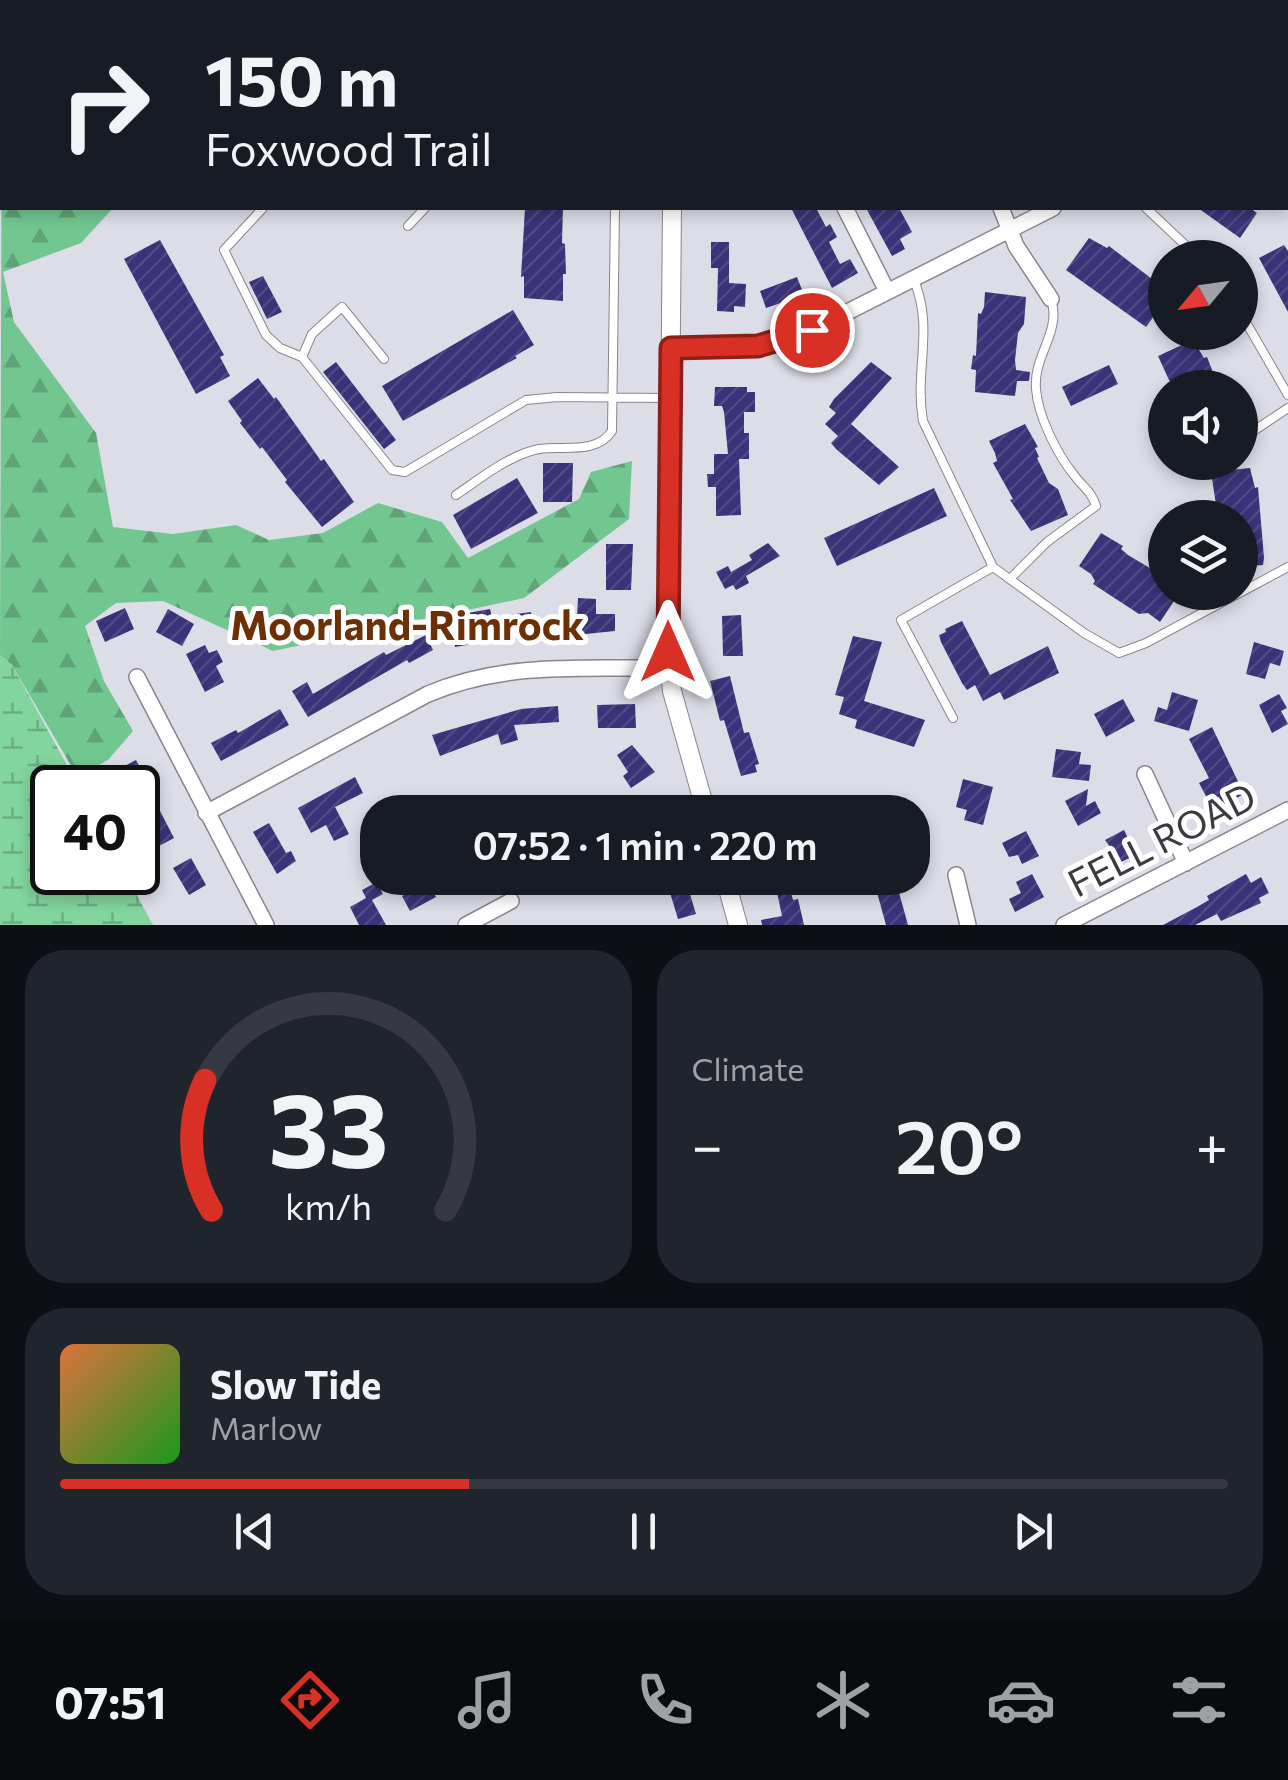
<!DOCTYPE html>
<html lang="en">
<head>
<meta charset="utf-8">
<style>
  :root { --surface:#171b24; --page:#20242c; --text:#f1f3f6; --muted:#9ea1a6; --line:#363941; --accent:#d93025 }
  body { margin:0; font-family:Commissioner,sans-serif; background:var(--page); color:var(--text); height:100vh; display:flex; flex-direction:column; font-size:38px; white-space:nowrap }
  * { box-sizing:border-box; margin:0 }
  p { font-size:32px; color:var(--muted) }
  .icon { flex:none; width:55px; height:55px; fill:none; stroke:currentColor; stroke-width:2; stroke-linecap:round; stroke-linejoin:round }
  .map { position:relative; height:925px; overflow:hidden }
  .details { display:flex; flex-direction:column; gap:25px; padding:25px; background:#0d0f14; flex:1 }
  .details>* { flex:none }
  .guide { position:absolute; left:0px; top:0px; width:1290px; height:210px; box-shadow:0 5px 15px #0003; background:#171b24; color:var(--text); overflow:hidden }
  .needle { width:65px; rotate:241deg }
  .controls { position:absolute; left:1148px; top:240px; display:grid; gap:20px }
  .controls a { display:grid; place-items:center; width:110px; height:110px; border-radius:50%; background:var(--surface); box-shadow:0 5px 15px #0003; font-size:50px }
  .speed { position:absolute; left:30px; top:765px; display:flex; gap:20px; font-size:50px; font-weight:700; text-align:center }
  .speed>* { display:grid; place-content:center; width:130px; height:130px; border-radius:50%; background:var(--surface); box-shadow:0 5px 15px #0003; line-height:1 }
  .speed .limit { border:5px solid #111; border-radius:15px; background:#fff; color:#111 }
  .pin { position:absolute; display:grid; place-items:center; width:85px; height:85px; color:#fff; margin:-42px; border:5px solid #fff; border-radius:50%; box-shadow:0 2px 10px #0007 }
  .me { position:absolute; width:110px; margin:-55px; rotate:0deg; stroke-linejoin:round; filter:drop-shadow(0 0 8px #0008) }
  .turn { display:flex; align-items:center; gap:35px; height:210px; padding:0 40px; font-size:45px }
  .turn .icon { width:130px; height:130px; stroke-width:2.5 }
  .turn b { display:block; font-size:70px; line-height:85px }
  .big { font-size:75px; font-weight:600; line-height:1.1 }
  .details .card { flex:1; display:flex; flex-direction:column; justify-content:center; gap:15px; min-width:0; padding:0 35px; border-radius:40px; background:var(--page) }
  .details .dial { align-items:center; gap:0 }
  .dial svg { height:260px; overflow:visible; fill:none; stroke:var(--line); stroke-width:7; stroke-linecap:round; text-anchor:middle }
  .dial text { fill:var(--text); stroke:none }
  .song { display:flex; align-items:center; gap:30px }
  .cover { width:120px; height:120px; border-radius:15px; background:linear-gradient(135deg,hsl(20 70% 55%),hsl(120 70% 35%)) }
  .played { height:10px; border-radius:5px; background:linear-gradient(90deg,var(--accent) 35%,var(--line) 35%) }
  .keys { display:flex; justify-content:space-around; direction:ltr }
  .heat { display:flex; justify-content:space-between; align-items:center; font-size:55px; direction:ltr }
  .details .tiles { flex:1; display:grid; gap:25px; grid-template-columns:1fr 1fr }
  .card:last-child { grid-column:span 2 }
  .trip { position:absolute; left:360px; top:795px; width:570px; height:100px; border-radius:40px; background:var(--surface); box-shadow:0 5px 15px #0003; font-weight:600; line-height:100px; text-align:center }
  .tabs { display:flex; height:160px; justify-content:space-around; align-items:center; background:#090b0e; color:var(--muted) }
  .tabs .icon { width:70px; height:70px }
  .tabs .active { color:var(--accent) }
  .tabs b { font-size:45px; color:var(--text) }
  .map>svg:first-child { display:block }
</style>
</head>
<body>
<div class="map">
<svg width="1288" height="925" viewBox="0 0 1288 925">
  <defs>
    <pattern id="forest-firs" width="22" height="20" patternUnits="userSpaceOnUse" patternTransform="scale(2.5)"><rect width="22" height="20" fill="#72c790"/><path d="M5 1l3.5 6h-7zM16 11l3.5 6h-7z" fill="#5fa377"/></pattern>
    <pattern id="wetland-marsh" width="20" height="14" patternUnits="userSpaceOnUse" patternTransform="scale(2.5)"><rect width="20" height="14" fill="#82d59e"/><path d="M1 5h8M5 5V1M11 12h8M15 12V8" fill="none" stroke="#6cae82"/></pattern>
    <pattern id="building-hatch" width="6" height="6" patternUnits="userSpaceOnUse" patternTransform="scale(2.5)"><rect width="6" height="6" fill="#3a3379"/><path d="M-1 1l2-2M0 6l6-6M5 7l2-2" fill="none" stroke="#4f4984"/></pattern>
  </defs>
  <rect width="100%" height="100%" fill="#dddde8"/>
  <path fill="url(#forest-firs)" d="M2,27V208H113L81,243L3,272L14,322L96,433L113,527L173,534L236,525L269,540L323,533L378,503L442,522L468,558L579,499L591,472L632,461L629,519L524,598L273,651L163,601L116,603L85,626L104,681L133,731L109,759L90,771L73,769L12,665L0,655Z"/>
  <path fill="url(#wetland-marsh)" d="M0,655L12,665L79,787L52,788V872L125,873L153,925H0Z"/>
  <path fill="url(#building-hatch)" d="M525,208H563L562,243L565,244L566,274H563V301L524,298V276L521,277Z
    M791,208H816L826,227L830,224L837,237L829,242L840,264L850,259L858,273L832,288Z
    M866,208H899L912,232L900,239L905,249L892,256Z
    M1198,208H1250L1257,213L1240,238Z
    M1089,238L1107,248L1109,246L1165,289V301L1146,327L1066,270Z
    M160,240L224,355L220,357L230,376L196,394L124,259Z
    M711,242H729V283L746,284L745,307L734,306V312L717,311L718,268H711Z
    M1284,245L1288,251V312L1259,258Z
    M263,276L282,312L267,319L249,282Z
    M797,277L804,295L766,308L760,291Z
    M985,292L1026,297L1024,324L1018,333L1015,360L1016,370L1030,372L1029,381H1017L1015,396L975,392L976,370L971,369L973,355L976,356L978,313L981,314L984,307Z
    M513,310L534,345L515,356L517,358L403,421L382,386Z
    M1193,340L1204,358L1207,357L1219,388H1174L1169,380L1158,356Z
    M336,362L396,440L384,449L323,372Z
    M871,362L892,378L851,424L899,467L879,485L837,450L831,443L838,436L825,424L836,413L829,407L834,399Z
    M1109,365L1118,384L1071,406L1062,387Z
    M258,378L274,399L276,397L321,461L324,459L354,502L322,527L285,482L287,480L262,447L260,449L240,423L242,421L228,401Z
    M715,387H747V392H755V412H744V433H749V459H739L741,515L716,516V487H708L707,474H714V454H728L724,412L722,406H714Z
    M1025,424L1038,447L1035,448L1039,457L1037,458L1049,483L1058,489L1068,515L1031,531L1010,500L1013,499L993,463L997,461L995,453L989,441Z
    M543,463H573L572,502H543Z
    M1250,468L1255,488L1258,487L1264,558L1263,565L1240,567V518H1218L1211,472Z
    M517,478L538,513L471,549L453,515Z
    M934,488L947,516L837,566L824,538Z
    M1101,533L1123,546L1121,549L1128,555L1165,577V592H1180L1160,622L1148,613L1139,614L1093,584L1095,581L1091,574L1079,566Z
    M768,543L780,556L746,576L749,583L736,590L733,585L725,589L716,572L728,566L731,572L752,560L749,555Z
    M606,544H633L631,590H606Z
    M578,598L596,599V614H615V631L576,635Z
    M125,608L134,629L105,642L96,621Z
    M168,609L194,624L182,646L156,632Z
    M490,609L492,617L531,612L533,630L484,637V642L455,647L452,630L460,628L457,615Z
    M741,615L743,656H723L722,616Z
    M962,621L990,675L1048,646L1059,673L1004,700L1000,692L983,701L975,685L967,690L962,683L941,642L939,635L946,632L945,629Z
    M426,635L433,650L409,663L407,660L308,717L292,691L307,682L313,694L384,652L386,655Z
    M853,636L882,642L864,701L925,720L914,747L855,728L857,720L839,714L844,697L835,695Z
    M1254,642L1284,651L1280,666L1270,663L1265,679L1246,674Z
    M205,645L209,653L217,650L223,662L216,666L224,682L205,692L186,654Z
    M730,676L744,733L749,732L759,764L755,765L757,772L741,776L724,720L720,721L710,681Z
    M1172,692L1198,700L1189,731L1154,721L1158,707L1167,710Z
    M1279,694L1287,708L1281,711L1288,724L1272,733L1259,705Z
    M1123,699L1135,721L1106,737L1094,714Z
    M635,704L636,728H598L597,705Z
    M558,706L559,722L514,725L518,740L501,745L498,734L440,756L432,735L521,709Z
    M280,709L289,725L221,761L211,743L236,730L238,733Z
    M1212,727L1244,794L1223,805L1219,797L1216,798L1213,794L1207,798L1199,783L1209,778L1189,739Z
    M632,745L655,772L631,788L623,776L628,772L617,755Z
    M1056,749L1081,752L1079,764L1091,765L1089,781L1052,777Z
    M136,760L151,788L138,794V788H129L119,769Z
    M355,777L363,793L335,807L349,834L334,841L326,825L311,833L298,808Z
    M963,779L993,787L983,825L964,820L967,810L956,807Z
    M1088,789L1086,806L1095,801L1101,813L1078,826L1065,801Z
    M160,811L174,838L159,846L145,820Z
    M269,823L286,853L291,851L296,861L277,874L253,832Z
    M1124,830L1136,855L1121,862L1105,840Z
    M1026,831L1039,856L1022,864L1018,855L1009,857L1002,843Z
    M191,858L206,885L189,895L173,868Z
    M1032,874L1044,897L1015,912L1009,899L1021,893L1016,882Z
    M1246,874L1251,883L1261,877L1269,893L1259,898L1261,903L1221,921L1217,914L1195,925H1163L1197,907L1209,900L1207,896Z
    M774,878H787L793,900L798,899L804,925H762L761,920L782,916Z
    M873,878H895L908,925H886Z
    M686,881L696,914L678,919L668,886Z
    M377,882L383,894L372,900L386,925H359L350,907L366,898L362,890Z
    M428,882L436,897L410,911L402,896Z"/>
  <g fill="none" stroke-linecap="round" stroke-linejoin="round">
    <defs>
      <path id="service" d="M618,2V0
        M263,208L224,250L266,335L280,348L302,357L392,470L405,472L526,400L557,397L667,398
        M1146,208L1199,258
        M408,226L425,208
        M913,278C935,327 914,370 923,421L993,567L1084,633L1119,653L1146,643L1288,567
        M1240,312L1288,395
        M302,357L312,334L342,307L384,359
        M1240,440L1288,408
        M456,495C481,478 509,455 539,449C563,445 596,455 612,431L615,208
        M1010,579L1047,542L1096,506C1092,492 1082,486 1074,475C1057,454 1038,416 1036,389C1033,355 1062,332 1051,299
        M953,718L901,620L993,567"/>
      <path id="minor" d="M1226,0L1227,2
        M938,2L942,0
        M1288,110V111
        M845,208L887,291
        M1001,208L1016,246L1051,299
        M671,348L759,346L812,330L1053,208
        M137,677L266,925
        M1145,774L1186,863
        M206,813L428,694C506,661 586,669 669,668
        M956,875L968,925
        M466,925L511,901
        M1064,925L1288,810"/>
      <path id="tertiary" d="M674,2V0
        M672,208L668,652L672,691L706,812
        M725,878L738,925"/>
    </defs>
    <use href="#service" stroke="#878690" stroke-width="10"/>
    <use href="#minor" stroke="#878690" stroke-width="18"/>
    <use href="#tertiary" stroke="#878690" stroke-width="20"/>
    <use href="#service" stroke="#fff" stroke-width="8"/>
    <use href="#minor" stroke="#fff" stroke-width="15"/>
    <use href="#tertiary" stroke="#fff" stroke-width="18"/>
  </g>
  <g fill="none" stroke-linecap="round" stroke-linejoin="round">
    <defs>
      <path id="route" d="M668,652L671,348L758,346L812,330"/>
    </defs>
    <use href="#route" stroke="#8d1f18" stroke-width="25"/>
    <use href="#route" stroke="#d93025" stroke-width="18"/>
  </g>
  <g text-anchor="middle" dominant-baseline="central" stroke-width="10" stroke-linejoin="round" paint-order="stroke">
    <g font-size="38" fill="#3b3b3f" stroke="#fff">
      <text transform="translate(1161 838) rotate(-27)">FELL ROAD</text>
    </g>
    <g font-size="40" font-weight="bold" fill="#6d3005" stroke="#fff">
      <text x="407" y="623">Moorland-Rimrock</text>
    </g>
  </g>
</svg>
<div class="controls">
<a><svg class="needle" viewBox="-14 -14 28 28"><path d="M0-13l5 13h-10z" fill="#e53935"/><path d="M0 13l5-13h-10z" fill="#9ea1a6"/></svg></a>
<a><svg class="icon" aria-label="sound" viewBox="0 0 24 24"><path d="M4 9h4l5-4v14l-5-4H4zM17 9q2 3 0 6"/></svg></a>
<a><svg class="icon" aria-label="layers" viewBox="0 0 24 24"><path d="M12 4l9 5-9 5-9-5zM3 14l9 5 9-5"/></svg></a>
</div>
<div class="speed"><div class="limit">40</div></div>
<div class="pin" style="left:812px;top:330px;background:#d93025"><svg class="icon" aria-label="arrive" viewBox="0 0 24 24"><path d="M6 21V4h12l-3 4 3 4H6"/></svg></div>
<svg class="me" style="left:668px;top:652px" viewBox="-20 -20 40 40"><path d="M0-17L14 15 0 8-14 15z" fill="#d93025" stroke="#fff" stroke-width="4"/></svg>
<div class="trip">07:52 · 1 min · 220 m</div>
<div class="guide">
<div class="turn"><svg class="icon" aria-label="right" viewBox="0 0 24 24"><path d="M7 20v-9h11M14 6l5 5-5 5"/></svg><div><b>150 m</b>Foxwood Trail</div></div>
</div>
</div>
<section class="details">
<div class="tiles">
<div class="card dial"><svg viewBox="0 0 100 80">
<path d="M14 69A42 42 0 1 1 86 69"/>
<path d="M14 69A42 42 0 0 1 12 29" stroke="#d93025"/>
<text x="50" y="56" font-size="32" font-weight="700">33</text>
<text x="50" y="72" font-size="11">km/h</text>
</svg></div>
<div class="card"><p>Climate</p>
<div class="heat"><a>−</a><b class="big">20°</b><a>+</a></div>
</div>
<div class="card">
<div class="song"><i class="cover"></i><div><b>Slow Tide</b><p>Marlow</p></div></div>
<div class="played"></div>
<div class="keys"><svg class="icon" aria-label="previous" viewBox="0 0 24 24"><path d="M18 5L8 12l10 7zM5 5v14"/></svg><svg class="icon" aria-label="pause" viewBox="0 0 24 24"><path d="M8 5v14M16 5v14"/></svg><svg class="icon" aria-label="next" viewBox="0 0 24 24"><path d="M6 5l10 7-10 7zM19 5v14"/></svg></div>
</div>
</div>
</section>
<nav class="tabs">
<b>07:51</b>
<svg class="icon active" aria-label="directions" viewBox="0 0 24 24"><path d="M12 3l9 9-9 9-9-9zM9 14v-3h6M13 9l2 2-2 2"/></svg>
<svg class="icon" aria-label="music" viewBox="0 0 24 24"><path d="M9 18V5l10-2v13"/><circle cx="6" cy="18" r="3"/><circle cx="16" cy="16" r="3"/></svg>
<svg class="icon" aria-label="phone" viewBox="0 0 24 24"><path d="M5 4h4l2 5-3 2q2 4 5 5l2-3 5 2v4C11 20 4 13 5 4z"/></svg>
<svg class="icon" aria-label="climate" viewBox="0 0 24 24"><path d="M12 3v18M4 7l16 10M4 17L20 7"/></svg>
<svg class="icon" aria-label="car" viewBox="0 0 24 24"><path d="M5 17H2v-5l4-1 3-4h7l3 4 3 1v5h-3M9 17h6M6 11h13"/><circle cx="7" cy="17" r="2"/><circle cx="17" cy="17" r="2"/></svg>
<svg class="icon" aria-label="filters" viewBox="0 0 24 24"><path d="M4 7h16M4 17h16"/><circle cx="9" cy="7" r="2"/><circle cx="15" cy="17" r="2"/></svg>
</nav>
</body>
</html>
